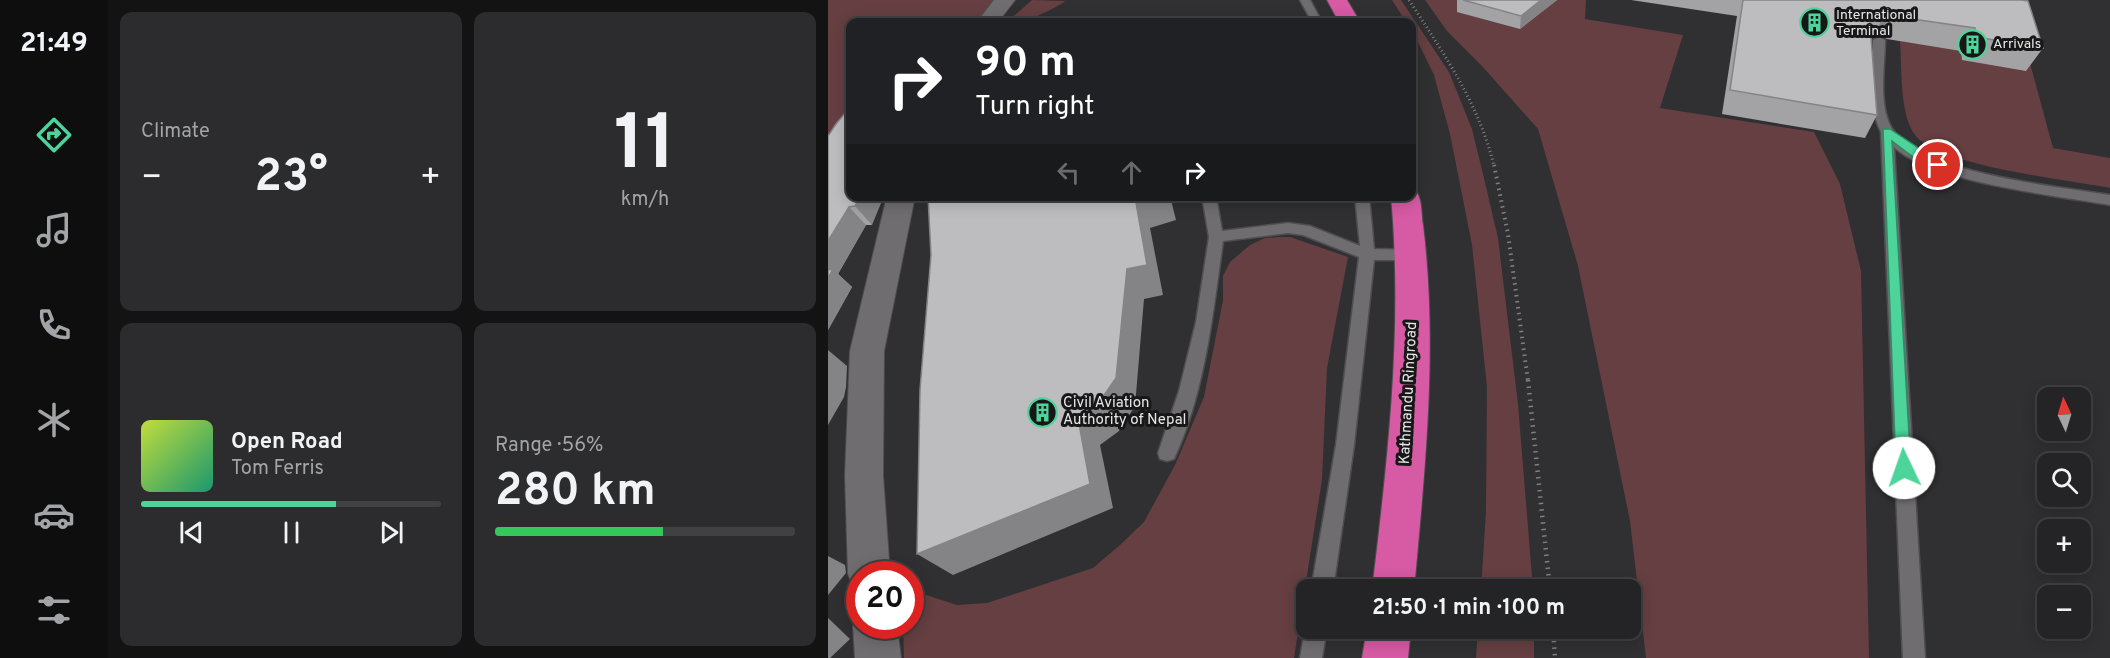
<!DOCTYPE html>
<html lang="en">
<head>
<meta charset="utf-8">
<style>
  :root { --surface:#242325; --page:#2c2b2d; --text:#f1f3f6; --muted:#a3a4a7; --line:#414042; --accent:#4cd49b }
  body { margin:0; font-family:Overpass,sans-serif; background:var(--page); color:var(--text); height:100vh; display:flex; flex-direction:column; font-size:22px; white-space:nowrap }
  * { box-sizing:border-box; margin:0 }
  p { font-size:20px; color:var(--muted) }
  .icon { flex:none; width:33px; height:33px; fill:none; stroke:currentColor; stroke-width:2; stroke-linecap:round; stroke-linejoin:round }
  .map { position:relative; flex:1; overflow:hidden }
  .drawer { display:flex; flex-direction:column; gap:12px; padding:12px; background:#141314; width:720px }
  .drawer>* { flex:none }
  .banner { position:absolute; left:18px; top:18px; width:570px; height:183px; border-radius:12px; box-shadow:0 3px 15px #0003,0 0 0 2px var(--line); background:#202124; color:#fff; overflow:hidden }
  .needle { width:39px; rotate:356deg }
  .fabs { position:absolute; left:1209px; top:387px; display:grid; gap:12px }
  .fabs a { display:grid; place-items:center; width:54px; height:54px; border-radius:12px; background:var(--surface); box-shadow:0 3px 15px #0003,0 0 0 2px var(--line); font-size:30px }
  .speed { position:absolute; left:18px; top:561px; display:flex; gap:12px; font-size:30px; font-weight:700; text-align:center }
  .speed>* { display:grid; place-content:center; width:78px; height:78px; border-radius:50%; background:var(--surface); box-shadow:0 3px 15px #0003,0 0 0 2px var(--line); line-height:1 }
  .speed .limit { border:9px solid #d22; background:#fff; color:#111 }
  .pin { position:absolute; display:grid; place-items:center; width:51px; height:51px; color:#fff; margin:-26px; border:3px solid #fff; border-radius:50%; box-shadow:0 2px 6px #0007 }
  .me { position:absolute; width:66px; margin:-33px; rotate:357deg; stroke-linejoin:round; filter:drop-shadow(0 0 4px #0008) }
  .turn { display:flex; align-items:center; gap:21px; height:126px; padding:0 30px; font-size:27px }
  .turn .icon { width:78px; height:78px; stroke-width:2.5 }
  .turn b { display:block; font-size:42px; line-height:51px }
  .lanes { display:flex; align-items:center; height:57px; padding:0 30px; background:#0003; justify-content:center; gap:30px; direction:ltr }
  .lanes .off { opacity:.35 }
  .big { font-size:45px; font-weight:700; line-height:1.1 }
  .drawer .widget { flex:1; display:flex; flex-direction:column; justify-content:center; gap:9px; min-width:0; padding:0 21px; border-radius:12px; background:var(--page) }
  .drawer .dial { align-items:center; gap:0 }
  .dial b { font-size:78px; line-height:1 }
  .song { display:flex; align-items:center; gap:18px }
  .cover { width:72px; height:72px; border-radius:9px; background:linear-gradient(135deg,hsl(70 70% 55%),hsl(160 70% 35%)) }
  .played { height:6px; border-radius:3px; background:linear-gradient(90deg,var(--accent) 65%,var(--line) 65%) }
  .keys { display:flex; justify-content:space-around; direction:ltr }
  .heat { display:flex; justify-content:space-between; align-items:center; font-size:33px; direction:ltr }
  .charge { height:9px; border-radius:4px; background:linear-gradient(90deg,#34c759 56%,var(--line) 0) }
  .drawer .tiles { flex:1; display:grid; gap:12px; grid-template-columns:repeat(2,1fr) }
  .trip { position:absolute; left:468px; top:579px; width:345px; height:60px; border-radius:12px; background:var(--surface); box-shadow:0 3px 15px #0003,0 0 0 2px var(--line); font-weight:700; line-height:60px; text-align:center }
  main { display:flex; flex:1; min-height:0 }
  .dock { display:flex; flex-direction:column; width:108px; justify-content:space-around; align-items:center; background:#0e0e0f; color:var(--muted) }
  .dock .icon { width:42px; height:42px }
  .dock .current { color:var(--accent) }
  .dock b { font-size:27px; color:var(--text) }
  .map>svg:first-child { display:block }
</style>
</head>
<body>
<main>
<nav class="dock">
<b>21:49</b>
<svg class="icon current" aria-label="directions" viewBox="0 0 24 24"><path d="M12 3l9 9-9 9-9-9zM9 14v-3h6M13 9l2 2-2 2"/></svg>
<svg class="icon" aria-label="music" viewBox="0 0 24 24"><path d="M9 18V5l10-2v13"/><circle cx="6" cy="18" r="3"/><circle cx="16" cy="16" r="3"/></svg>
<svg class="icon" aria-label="phone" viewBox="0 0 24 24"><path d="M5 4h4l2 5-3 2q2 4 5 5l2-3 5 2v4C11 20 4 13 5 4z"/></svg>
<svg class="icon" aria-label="climate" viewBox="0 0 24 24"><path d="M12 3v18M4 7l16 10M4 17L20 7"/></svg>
<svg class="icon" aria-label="car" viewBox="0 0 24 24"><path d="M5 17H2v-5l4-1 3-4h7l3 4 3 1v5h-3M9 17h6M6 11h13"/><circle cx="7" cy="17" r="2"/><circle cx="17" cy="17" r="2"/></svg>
<svg class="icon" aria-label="filters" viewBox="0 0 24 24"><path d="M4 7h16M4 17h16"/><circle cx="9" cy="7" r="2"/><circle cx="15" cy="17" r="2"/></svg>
</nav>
<section class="drawer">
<div class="tiles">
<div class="widget"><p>Climate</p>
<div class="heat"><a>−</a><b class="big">23°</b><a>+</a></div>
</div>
<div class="widget dial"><b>11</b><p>km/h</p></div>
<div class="widget">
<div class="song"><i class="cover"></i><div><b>Open Road</b><p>Tom Ferris</p></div></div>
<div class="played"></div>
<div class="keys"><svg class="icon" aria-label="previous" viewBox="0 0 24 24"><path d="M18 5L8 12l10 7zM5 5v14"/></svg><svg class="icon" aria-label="pause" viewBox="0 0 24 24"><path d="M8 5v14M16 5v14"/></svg><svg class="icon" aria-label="next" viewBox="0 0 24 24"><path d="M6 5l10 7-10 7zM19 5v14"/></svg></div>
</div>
<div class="widget"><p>Range · 56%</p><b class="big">280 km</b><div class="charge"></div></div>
</div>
</section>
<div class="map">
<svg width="1282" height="658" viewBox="0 0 1282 658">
  <rect width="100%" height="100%" fill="#302f31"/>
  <path fill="#653f41" d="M0,0H170L151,22H22V132L0,179Z
    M204,0L237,1C234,5 200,21 194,22C190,23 184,22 179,22Z
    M564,0H573L621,72L644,129L655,174L670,238L690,404L705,589H653L658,511L659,387L644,245L622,134L606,75L584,30V22H578Z
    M597,0H758L757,19L855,35L832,108L986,132L1012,184L1033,271L1041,658H818L802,521L750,266L710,129L653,65L619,31Z
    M1185,0L1225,148L1282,158V188C1240,180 1113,166 1088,136C1071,116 1074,67 1072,41L1091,44Z
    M451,237H462L520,257L499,368L494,480L466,658H76L75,626H82L83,590L129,605L159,603L265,568L292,545L316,522L347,465L376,397L395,300V276L402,262L422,245L437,238Z
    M650,629H706V658H648Z"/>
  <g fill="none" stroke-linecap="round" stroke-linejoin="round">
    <defs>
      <path id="lane" d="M472,0H482L494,22H484Z
        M1051,37L1057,40C1057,66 1050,103 1063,127C1087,173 1233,187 1282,195V205C1231,196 1102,182 1066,147L1097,658H1075L1053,132C1039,105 1045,70 1045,40Z
        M374,196H388L394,231L460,223L482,226L532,246L527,196H541L546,249L582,250L590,255L582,260H546L526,445L505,590H483L508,445L531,257L475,235L460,233L395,241C385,314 377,392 346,459L339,461L332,459L330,453L351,391L368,322L381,237Z
        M478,624V628H499L494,658H472Z"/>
      <path id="street" d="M166,0H187L170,22H149Z
        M59,196H87L56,351L55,475L62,574H32V591L26,589L20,574L17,475L22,351Z
        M31,610L32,626H69L73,658H27L25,626Z"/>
      <path id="highway" d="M499,0H519L532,22H511Z
        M584,188C595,194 593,214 595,225C610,346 597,469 586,590H544C560,458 575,329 563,196H584Z
        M539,628H583L580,658H534Z"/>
    </defs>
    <use href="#lane" stroke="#4e4d4f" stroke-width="3"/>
    <use href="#street" stroke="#4e4d4f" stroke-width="2"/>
    <use href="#highway" stroke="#4e4d4f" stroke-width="2"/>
    <path stroke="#818081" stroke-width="3" stroke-dasharray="1 3" stroke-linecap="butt" d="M581,0C616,54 651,104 666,166"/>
    <path stroke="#818081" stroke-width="4" stroke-dasharray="1.5 4.5" stroke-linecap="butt" d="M666,165L680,234L700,381"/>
    <path stroke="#818081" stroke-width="4.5" stroke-dasharray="1.5 5" stroke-linecap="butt" d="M700,380L722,590
      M725,628L727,658"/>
    <use href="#lane" fill="#6f6d6f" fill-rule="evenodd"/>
    <use href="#street" fill="#6f6d6f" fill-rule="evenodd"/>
    <use href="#highway" fill="#d65aa4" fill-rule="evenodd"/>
  </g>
  <path fill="#a3a3a5" d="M629,0H729L692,29L629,12Z
    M803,0H1193L1215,48L1198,71L1134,60L1133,51L1059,39L1052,35L1045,37H1043L1049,115L1037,138L894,114L909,16Z
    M0,136L44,225H38L10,274L24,287L0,330Z"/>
  <path fill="#848486" d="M713,0H729L692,29L693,16Z
    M1063,12L1052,35L1045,37L1056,15Z
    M32,196H56L44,225L27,206Z
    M342,196L348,220L322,228L335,295L316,299L307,406L291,431L272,445L285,508L125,575L89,554L250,418L307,197Z
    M21,207L38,225L10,274L24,287L0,330V241Z
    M0,350L19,366L18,387L16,397L0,425Z
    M0,556L17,565L18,573L0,595Z
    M0,618L22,639L2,658H0Z"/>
  <path fill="#bdbdc0" stroke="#848486" stroke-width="1.5" d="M635,0H713L693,16Z
    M915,0H1193L1200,1L1215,48L1148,37L1147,28L1070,17L1063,12L1056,15L1041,12L1049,115L902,90Z
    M22,107V196H32L27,206L21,207L0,241V136L8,124Z
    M100,196H308L307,197L319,265L299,269L288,378L270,404L250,418L262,484L89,554L92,390L103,255Z
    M5,269L0,278V270Z"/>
  <path fill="#4cd49b" stroke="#318a65" stroke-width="1.5" d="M1055,129H1062L1116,165L1110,169L1093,163L1064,141L1083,468L1081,473L1076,475L1070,473L1068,468Z"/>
  <defs>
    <symbol id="building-ring" viewBox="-11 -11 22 22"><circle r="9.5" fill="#181718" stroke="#4cd49b" stroke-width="1.5"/><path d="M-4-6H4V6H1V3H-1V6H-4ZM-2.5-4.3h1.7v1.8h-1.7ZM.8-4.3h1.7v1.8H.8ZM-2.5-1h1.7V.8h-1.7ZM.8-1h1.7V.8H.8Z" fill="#4cd49b"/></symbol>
  </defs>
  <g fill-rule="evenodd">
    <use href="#building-ring" x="970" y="6" width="33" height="33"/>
    <use href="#building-ring" x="1128" y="28" width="33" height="33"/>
    <use href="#building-ring" x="198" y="396" width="33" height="33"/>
  </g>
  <g text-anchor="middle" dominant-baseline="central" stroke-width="6" stroke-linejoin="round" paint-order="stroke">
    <g font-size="14" fill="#e7e6e7" stroke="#181718" text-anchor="start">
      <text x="1008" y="15">International<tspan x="1008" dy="16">Terminal</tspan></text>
      <text x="1165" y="44">Arrivals</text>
    </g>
    <g font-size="15" fill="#e7e6e7" stroke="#181718">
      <text transform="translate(581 393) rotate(-87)">Kathmandu Ringroad</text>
    </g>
    <g font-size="15" fill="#e7e6e7" stroke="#181718" text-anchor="start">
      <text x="235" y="403">Civil Aviation<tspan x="235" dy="17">Authority of Nepal</tspan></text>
    </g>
  </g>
</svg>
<div class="fabs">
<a><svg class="needle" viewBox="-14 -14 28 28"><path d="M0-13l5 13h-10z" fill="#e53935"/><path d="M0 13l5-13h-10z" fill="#a3a4a7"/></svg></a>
<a><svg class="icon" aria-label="search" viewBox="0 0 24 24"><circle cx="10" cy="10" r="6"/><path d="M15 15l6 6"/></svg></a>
<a>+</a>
<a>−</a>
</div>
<div class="speed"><div class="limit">20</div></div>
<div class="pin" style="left:1110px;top:165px;background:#d93025"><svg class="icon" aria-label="arrive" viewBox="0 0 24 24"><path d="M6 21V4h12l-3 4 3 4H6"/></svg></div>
<svg class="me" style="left:1076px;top:468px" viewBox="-20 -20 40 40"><circle r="19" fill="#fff"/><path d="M0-13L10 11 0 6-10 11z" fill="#4cd49b"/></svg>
<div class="trip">21:50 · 1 min · 100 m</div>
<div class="banner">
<div class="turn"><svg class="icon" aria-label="right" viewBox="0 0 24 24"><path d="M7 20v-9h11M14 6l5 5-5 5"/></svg><div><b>90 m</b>Turn right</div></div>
<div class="lanes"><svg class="icon off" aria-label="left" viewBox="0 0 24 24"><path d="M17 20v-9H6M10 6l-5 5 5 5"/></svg><svg class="icon off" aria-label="ahead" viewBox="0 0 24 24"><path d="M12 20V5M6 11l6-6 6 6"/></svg><svg class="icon" aria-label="right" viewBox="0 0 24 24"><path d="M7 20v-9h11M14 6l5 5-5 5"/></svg></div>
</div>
</div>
</main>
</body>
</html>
